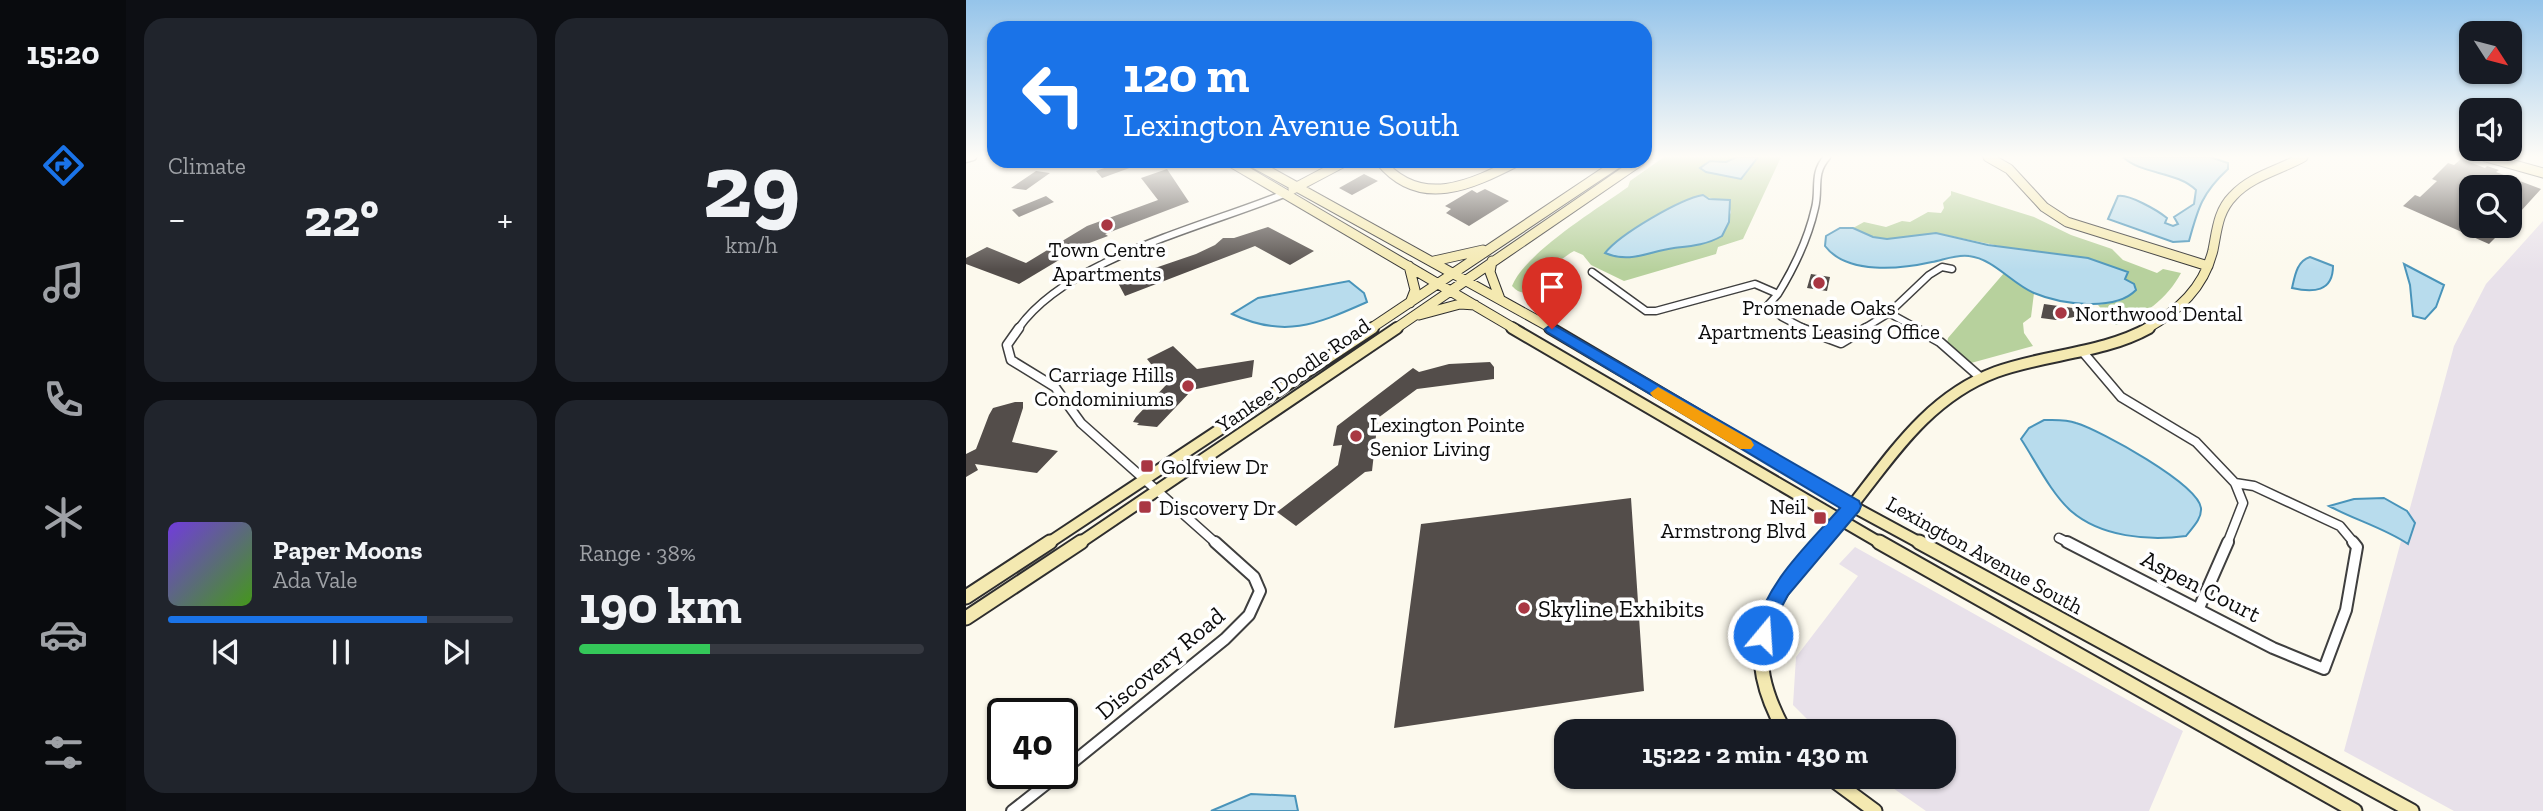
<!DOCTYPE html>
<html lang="en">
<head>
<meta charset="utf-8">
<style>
  :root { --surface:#171b24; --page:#20242c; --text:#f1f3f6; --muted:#9ea1a6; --line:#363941; --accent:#1a73e8 }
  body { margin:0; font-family:"Zilla Slab",serif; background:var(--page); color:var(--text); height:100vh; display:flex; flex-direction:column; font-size:26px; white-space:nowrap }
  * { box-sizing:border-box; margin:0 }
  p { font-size:23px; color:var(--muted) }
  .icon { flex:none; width:38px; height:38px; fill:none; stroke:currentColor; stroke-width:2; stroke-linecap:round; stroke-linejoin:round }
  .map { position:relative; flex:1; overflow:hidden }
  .details { display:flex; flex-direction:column; gap:18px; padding:18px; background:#0d0f14; width:840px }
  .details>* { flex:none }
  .hud { position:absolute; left:21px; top:21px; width:665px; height:147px; border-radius:21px; box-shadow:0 2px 5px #0004; background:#1a73e8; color:#fff; overflow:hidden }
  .needle { width:46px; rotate:126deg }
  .controls { position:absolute; left:1493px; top:21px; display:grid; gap:14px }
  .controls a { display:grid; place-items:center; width:63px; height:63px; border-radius:14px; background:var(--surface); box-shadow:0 2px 5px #0004; font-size:35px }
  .speed { position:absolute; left:21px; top:698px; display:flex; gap:14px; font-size:35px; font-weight:700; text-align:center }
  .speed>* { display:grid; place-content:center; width:91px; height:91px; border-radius:50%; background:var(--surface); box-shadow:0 2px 5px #0004; line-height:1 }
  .speed .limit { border:4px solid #111; border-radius:10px; background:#fff; color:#111 }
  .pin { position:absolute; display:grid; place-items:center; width:60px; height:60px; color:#fff; margin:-72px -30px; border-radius:50% 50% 50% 0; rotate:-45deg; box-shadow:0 0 7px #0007 }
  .pin .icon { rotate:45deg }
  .me { position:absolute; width:77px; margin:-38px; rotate:18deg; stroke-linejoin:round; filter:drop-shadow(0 0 5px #0008) }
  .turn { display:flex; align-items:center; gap:24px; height:147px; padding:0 21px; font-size:32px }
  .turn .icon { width:91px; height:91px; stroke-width:2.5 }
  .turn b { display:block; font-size:49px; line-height:60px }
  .big { font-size:52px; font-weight:700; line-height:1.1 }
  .details .widget { flex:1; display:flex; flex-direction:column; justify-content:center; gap:10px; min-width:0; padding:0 24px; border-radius:21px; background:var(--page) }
  .details .dial { align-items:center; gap:0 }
  .dial b { font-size:91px; line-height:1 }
  .song { display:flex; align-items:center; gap:21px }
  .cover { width:84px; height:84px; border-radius:10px; background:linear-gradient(135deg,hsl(260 70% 55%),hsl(100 70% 35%)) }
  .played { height:7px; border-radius:4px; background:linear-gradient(90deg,var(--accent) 75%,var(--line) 75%) }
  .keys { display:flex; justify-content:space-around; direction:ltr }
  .heat { display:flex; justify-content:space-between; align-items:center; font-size:38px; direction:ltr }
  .charge { height:10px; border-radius:5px; background:linear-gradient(90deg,#34c759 38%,var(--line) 0) }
  .details .tiles { flex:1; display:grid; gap:18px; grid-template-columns:repeat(2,1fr) }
  .trip { position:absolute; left:588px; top:719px; width:402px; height:70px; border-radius:21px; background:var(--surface); box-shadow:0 2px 5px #0004; font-weight:700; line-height:70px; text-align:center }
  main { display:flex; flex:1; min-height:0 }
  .dock { display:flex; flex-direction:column; width:126px; justify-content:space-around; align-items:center; background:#090b0e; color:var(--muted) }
  .dock .icon { width:49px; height:49px }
  .dock .current { color:var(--accent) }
  .dock b { font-size:32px; color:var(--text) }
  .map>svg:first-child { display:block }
</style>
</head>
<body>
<main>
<nav class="dock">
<b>15:20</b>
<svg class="icon current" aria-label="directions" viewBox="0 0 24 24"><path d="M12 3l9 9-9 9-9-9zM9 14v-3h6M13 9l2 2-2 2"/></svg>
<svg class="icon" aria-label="music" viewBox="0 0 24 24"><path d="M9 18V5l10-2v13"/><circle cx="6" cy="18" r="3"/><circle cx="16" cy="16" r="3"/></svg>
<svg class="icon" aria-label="phone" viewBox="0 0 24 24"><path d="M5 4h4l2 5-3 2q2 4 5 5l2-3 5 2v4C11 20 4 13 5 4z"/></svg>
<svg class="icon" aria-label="climate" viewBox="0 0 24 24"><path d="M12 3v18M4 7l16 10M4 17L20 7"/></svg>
<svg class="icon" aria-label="car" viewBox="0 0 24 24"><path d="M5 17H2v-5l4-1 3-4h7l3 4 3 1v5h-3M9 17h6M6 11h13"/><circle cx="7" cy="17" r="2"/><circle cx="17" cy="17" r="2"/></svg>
<svg class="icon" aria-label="filters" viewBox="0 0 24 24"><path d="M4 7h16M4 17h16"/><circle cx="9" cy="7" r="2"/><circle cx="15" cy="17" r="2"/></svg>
</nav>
<section class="details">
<div class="tiles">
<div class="widget"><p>Climate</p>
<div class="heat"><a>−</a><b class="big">22°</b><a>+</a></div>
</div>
<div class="widget dial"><b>29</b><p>km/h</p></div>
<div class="widget">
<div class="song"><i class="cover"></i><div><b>Paper Moons</b><p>Ada Vale</p></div></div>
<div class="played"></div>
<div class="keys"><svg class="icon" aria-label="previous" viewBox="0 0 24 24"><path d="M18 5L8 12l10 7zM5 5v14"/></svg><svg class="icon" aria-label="pause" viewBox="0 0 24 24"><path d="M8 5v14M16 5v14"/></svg><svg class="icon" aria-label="next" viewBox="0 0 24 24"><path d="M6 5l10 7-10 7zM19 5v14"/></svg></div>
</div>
<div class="widget"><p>Range · 38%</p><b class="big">190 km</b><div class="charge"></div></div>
</div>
</section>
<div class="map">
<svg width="1577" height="811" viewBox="0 0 1577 811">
  <rect width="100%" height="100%" fill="#fcf9ed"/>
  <path fill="#e8e1ea" d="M1577,221V811H1488L1378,751L1488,346L1520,284Z
    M889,547L1217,731L1183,811H960L911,777H978V732L853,731L827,705L830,657L892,576L873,564Z"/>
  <path fill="#b7d19d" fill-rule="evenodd" d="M698,157H771L761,162L737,164L788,161L792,157H815L777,239L752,247L750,254L658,281L625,265L617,255L608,251C597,257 586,268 577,276C567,284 561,302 546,286C559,253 631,209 662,187L664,181ZM737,195L763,206L765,212L756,236C740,245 726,246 709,248C683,251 665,264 639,253C664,233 706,200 737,195Z
    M985,191L1068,217L1105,235L1146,249L1157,260L1191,273L1197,269L1215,273C1201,299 1178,316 1150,325L1132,305L1154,301L1168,284L1159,279L1162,272L970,233L921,239L907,237L887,228L898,222L920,227L936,221L944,222L962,212L975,213L978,208L977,203L985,195Z
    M1038,273L1068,293L1065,317L1057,323L1058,333L1067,346L1005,363L981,343L982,338Z"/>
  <path fill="#b8dced" stroke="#4994ba" stroke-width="2" d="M771,157H792L775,179L740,172L734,168L744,161L760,162Z
    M1157,157H1244L1262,163V169C1236,193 1232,208 1223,241L1207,242L1142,219L1152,196C1163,194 1191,210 1201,218L1199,223L1207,226L1212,224L1208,217L1228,204L1230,190C1211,171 1176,175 1157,157Z
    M737,195L743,199L764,200L763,222L756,236C740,245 726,246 708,248C683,251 665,264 639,253C654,234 714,199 737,195Z
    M874,228H887L907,237L921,239L970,233L1022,245L1122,258L1162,272L1159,279L1168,284L1170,290C1149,312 1094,304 1068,293C1045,283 1028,259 1003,256C991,254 977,260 966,262C935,269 881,275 859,246L860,236Z
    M1344,257L1367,266C1367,292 1347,293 1326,288C1329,275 1331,261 1344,257Z
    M1438,264L1478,285L1470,307L1459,319L1447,316L1444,285Z
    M383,281L398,293L401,302C351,324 319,339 266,314L292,298Z
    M1078,420C1088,420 1100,419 1110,423C1134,430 1232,484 1235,508C1236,519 1226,528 1220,536C1182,541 1135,537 1105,511C1085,493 1070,462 1055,439L1063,428Z
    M1418,498L1441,511L1449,523L1442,544C1418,528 1389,520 1363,506L1388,499Z
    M285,794L329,796L332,811H245Z"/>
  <path fill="#534d4a" d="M1495,159L1519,168L1521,166L1533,170L1530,172L1575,189L1544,223V187H1505V226H1541L1523,244L1437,206L1449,195L1454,197L1471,181L1466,179L1482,163L1488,165Z
    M157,161H164L169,166L136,178L130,171Z
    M201,169L223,202L139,234L142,236L118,245L53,284L0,264V258L21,247L60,263L121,226L192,200L175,178Z
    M70,171L84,173L60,190L45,188Z
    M398,174L412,181L386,195L373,188Z
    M519,189L543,201L503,226L480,213L485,209L479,206L506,190L511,193Z
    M80,196L88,202L53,217L46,210Z
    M302,227L348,251L324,265L289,246L159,296L151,281L230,254L249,245L257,238H268Z
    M845,274L864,277L861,291L841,288Z
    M1078,304L1114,309L1115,316L1090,320L1075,318Z
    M207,346L231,369L288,360L286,377L226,390L191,427L171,425L173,423L167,422L170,417L201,384L181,359Z
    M524,362L528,367V379L451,389L412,418L406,471L399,472L330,526L311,512L372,465L376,445L367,446L371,426L447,368L453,372L483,364Z
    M49,402H57V408L46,442L92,451L71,473L9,464L12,470L0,477V454L10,449L23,415L27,408Z
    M665,498L678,691L428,728L455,524Z"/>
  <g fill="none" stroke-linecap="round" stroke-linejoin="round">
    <defs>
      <path id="street-far2" d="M0,159L7,157
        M626,272L680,311H690L789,284L812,294C828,268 842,239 849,208C854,189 846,174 861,157
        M812,294L802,305L816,317L839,329
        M923,313L963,275L976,267L986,269
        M52,329C100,259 240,226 318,194
        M897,329L923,313L952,329"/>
      <path id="street-far1" d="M53,328L41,345L45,360L89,387L115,423L251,544
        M835,328L875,343L900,328
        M949,328L974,342L1015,378
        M1116,351L1155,397L1230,442L1269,483L1277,503L1261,544
        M1269,483L1288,486L1374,526L1389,544
        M1093,538L1105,544"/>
      <path id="street" d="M1101,542L1307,648L1358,669L1380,610L1391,547L1387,542
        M1233,608L1262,542
        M96,771L259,639L283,615L294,591L288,577L249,542
        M46,811L93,774"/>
      <path id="secondary-far2" d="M1022,157L1043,169L1078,207L1101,222L1242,266
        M1520,157L1577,173
        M263,161L549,329
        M284,161L587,329
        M414,161C454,210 505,185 552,161
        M327,189L380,161
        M468,261L517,250
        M526,261L524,272L534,299
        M443,266L449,290L444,303
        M453,315L494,304L509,305
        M404,329L655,161
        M429,329L674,161
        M1180,329C1212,311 1238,288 1247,250C1251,230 1252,211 1267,196C1285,176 1314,170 1337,157"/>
      <path id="secondary-far1" d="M546,328L916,544
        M584,328L886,506L956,544
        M81,544L407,328
        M112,544L431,328
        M854,544C911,483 947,403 1030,372C1079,354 1136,354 1183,328"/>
      <path id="secondary" d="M913,542L1389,811
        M953,542L1446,811
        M0,597L84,542
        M0,618L115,542
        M819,732C774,651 796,605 855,542
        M863,777L909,811"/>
    </defs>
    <use href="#street-far2" stroke="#3f3f3f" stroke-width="9"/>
    <use href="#street-far1" stroke="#3f3f3f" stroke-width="11"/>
    <use href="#street" stroke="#3f3f3f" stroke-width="14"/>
    <use href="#secondary-far2" stroke="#2e2e2e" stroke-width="11"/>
    <use href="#secondary-far1" stroke="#2e2e2e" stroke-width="14"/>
    <use href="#secondary" stroke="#2e2e2e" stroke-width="17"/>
    <use href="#street-far2" stroke="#fff" stroke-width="6"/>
    <use href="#street-far1" stroke="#fff" stroke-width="8"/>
    <use href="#street" stroke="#fff" stroke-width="10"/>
    <use href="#secondary-far2" stroke="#f4e9b1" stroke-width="9"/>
    <use href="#secondary-far1" stroke="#f4e9b1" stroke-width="10"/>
    <use href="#secondary" stroke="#f4e9b1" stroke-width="13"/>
  </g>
  <linearGradient id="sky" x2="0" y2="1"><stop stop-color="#95c4ea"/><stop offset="0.58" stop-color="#fefcf7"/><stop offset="1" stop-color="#fefcf7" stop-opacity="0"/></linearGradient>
  <rect width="1577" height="270" fill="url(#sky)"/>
  <path fill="#1a73e8" stroke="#114b97" stroke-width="2" d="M586,324L893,501L895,506L893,511L822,595L813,612L804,641L797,644L790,641L787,635C802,580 838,549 874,508L581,332L579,329Z"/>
  <path fill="#f59e0b" d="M692,387L785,440L788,445L785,449H774L687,397L684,393Z"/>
  <g fill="#a93743" stroke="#fff" stroke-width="2.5">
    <circle cx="141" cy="225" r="7"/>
    <circle cx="853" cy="283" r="7"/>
    <circle cx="1095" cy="313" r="7"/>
    <circle cx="222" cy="386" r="7"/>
    <circle cx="390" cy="436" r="7"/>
    <rect x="174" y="459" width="14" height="14" rx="3.5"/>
    <rect x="172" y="500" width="14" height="14" rx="3.5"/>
    <rect x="847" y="511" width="14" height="14" rx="3.5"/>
    <circle cx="558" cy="608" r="7"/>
  </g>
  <g text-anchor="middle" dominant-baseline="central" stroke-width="7" stroke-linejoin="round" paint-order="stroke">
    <g font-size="21" fill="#0c0c0c" stroke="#fff" text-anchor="start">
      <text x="141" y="249" text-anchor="middle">Town Centre<tspan x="141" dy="24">Apartments</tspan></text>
      <text x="853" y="307" text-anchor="middle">Promenade Oaks<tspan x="853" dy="24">Apartments Leasing Office</tspan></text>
      <text x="1109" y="313">Northwood Dental</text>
      <text x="208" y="374" text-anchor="end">Carriage Hills<tspan x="208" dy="24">Condominiums</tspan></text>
      <text x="404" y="424">Lexington Pointe<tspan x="404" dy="24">Senior Living</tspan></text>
      <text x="195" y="466">Golfview Dr</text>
      <text x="840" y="506" text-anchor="end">Neil<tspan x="840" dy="24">Armstrong Blvd</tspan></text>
      <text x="193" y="507">Discovery Dr</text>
    </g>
    <g font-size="21" fill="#0c0c0c" stroke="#fff">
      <text transform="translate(327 375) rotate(-35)">Yankee Doodle Road</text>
      <text transform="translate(1019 555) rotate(29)">Lexington Avenue South</text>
    </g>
    <g font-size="24" fill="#0c0c0c" stroke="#fff">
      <text transform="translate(1235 586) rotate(27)">Aspen Court</text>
      <text transform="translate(194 663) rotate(-40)">Discovery Road</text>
    </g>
    <g font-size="24" fill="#0c0c0c" stroke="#fff" text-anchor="start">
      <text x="572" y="608">Skyline Exhibits</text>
    </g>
  </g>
</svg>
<div class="controls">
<a><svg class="needle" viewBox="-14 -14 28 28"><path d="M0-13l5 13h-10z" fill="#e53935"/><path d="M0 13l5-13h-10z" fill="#9ea1a6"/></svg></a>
<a><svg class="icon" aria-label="sound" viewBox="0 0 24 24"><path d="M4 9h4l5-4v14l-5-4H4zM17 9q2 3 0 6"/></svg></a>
<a><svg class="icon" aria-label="search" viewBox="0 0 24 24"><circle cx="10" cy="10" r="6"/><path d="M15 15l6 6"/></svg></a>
</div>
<div class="speed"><div class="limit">40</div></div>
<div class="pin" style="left:586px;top:329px;background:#d93025"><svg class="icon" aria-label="arrive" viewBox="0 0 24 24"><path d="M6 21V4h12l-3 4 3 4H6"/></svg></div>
<svg class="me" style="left:797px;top:635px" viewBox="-20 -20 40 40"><circle r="17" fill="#1a73e8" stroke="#fff" stroke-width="3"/><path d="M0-11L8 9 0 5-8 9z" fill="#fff"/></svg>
<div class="trip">15:22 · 2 min · 430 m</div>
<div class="hud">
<div class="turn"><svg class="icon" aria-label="left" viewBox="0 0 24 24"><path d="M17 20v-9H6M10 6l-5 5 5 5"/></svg><div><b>120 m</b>Lexington Avenue South</div></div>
</div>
</div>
</main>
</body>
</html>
